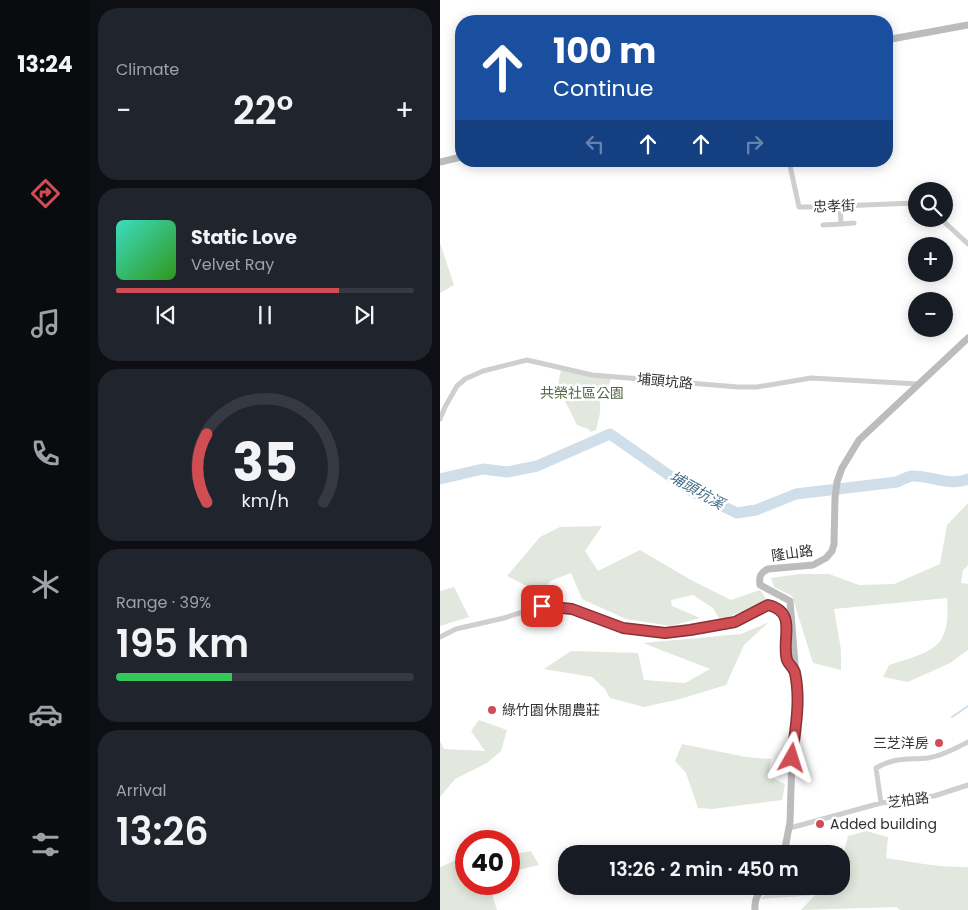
<!DOCTYPE html>
<html lang="en">
<head>
<meta charset="utf-8">
<style>
  :root { --surface:#171b24; --page:#20242c; --text:#f1f3f6; --muted:#9ea1a6; --line:#363941; --accent:#d04d53 }
  body { margin:0; font-family:Poppins,"Noto Sans TC",sans-serif; background:var(--page); color:var(--text); height:100vh; display:flex; flex-direction:column; font-size:19px; white-space:nowrap }
  * { box-sizing:border-box; margin:0 }
  p { font-size:16px; color:var(--muted) }
  .icon { flex:none; width:28px; height:28px; fill:none; stroke:currentColor; stroke-width:2; stroke-linecap:round; stroke-linejoin:round }
  .map { position:relative; flex:1; overflow:hidden }
  .details { display:flex; flex-direction:column; gap:8px; padding:8px; background:#0d0f14; width:350px }
  .details>* { flex:none }
  .banner { position:absolute; left:15px; top:15px; width:438px; height:152px; border-radius:20px; box-shadow:0 2px 12px #0003; background:#1a4fa0; color:#fff; overflow:hidden }
  .tools { position:absolute; left:468px; top:182px; display:grid; gap:10px }
  .tools a { display:grid; place-items:center; width:45px; height:45px; border-radius:50%; background:var(--surface); box-shadow:0 2px 12px #0003; font-size:25px }
  .speed { position:absolute; left:15px; top:830px; display:flex; gap:10px; font-size:25px; font-weight:700; text-align:center }
  .speed>* { display:grid; place-content:center; width:65px; height:65px; border-radius:50%; background:var(--surface); box-shadow:0 2px 12px #0003; line-height:1 }
  .speed .limit { border:8px solid #d22; background:#fff; color:#111 }
  .pin { position:absolute; display:grid; place-items:center; width:42px; height:42px; color:#fff; margin:-21px; border-radius:10px; box-shadow:0 2px 8px #0006 }
  .me { position:absolute; width:55px; margin:-28px; rotate:6deg; stroke-linejoin:round; filter:drop-shadow(0 0 4px #0008) }
  .turn { display:flex; align-items:center; gap:18px; height:105px; padding:0 15px; font-size:22px }
  .turn .icon { width:65px; height:65px; stroke-width:2.5 }
  .turn b { display:block; font-size:35px; line-height:42px }
  .lanes { display:flex; align-items:center; height:48px; padding:0 15px; background:#0003; justify-content:center; gap:25px; direction:ltr }
  .lanes .off { opacity:.35 }
  .big { font-size:38px; font-weight:600; line-height:1.1 }
  .details .card { flex:1; display:flex; flex-direction:column; justify-content:center; gap:8px; min-width:0; padding:0 18px; border-radius:20px; background:var(--page) }
  .details .dial { align-items:center; gap:0 }
  .dial svg { height:130px; overflow:visible; fill:none; stroke:var(--line); stroke-width:7; stroke-linecap:round; text-anchor:middle }
  .dial text { fill:var(--text); stroke:none }
  .song { display:flex; align-items:center; gap:15px }
  .cover { width:60px; height:60px; border-radius:8px; background:linear-gradient(135deg,hsl(170 70% 55%),hsl(110 70% 35%)) }
  .played { height:5px; border-radius:2px; background:linear-gradient(90deg,var(--accent) 75%,var(--line) 75%) }
  .keys { display:flex; justify-content:space-around; direction:ltr }
  .heat { display:flex; justify-content:space-between; align-items:center; font-size:28px; direction:ltr }
  .charge { height:8px; border-radius:4px; background:linear-gradient(90deg,#34c759 39%,var(--line) 0) }
  .trip { position:absolute; left:118px; top:845px; width:292px; height:50px; border-radius:20px; background:var(--surface); box-shadow:0 2px 12px #0003; font-weight:600; line-height:50px; text-align:center }
  main { display:flex; flex:1; min-height:0 }
  .dock { display:flex; flex-direction:column; width:90px; justify-content:space-around; align-items:center; background:#090b0e; color:var(--muted) }
  .dock .icon { width:35px; height:35px }
  .dock .on { color:var(--accent) }
  .dock b { font-size:22px; color:var(--text) }
  .map>svg:first-child { display:block }
</style>
</head>
<body>
<main>
<nav class="dock">
<b>13:24</b>
<svg class="icon on" aria-label="directions" viewBox="0 0 24 24"><path d="M12 3l9 9-9 9-9-9zM9 14v-3h6M13 9l2 2-2 2"/></svg>
<svg class="icon" aria-label="music" viewBox="0 0 24 24"><path d="M9 18V5l10-2v13"/><circle cx="6" cy="18" r="3"/><circle cx="16" cy="16" r="3"/></svg>
<svg class="icon" aria-label="phone" viewBox="0 0 24 24"><path d="M5 4h4l2 5-3 2q2 4 5 5l2-3 5 2v4C11 20 4 13 5 4z"/></svg>
<svg class="icon" aria-label="climate" viewBox="0 0 24 24"><path d="M12 3v18M4 7l16 10M4 17L20 7"/></svg>
<svg class="icon" aria-label="car" viewBox="0 0 24 24"><path d="M5 17H2v-5l4-1 3-4h7l3 4 3 1v5h-3M9 17h6M6 11h13"/><circle cx="7" cy="17" r="2"/><circle cx="17" cy="17" r="2"/></svg>
<svg class="icon" aria-label="filters" viewBox="0 0 24 24"><path d="M4 7h16M4 17h16"/><circle cx="9" cy="7" r="2"/><circle cx="15" cy="17" r="2"/></svg>
</nav>
<section class="details">
<div class="card"><p>Climate</p>
<div class="heat"><a>−</a><b class="big">22°</b><a>+</a></div>
</div>
<div class="card">
<div class="song"><i class="cover"></i><div><b>Static Love</b><p>Velvet Ray</p></div></div>
<div class="played"></div>
<div class="keys"><svg class="icon" aria-label="previous" viewBox="0 0 24 24"><path d="M18 5L8 12l10 7zM5 5v14"/></svg><svg class="icon" aria-label="pause" viewBox="0 0 24 24"><path d="M8 5v14M16 5v14"/></svg><svg class="icon" aria-label="next" viewBox="0 0 24 24"><path d="M6 5l10 7-10 7zM19 5v14"/></svg></div>
</div>
<div class="card dial"><svg viewBox="0 0 100 80">
<path d="M14 69A42 42 0 1 1 86 69"/>
<path d="M14 69A42 42 0 0 1 14 27" stroke="#d04d53"/>
<text x="50" y="56" font-size="32" font-weight="700">35</text>
<text x="50" y="72" font-size="11">km/h</text>
</svg></div>
<div class="card"><p>Range · 39%</p><b class="big">195 km</b><div class="charge"></div></div>
<div class="card"><p>Arrival</p><b class="big">13:26</b></div>
</section>
<div class="map">
<svg width="528" height="910" viewBox="0 0 528 910">
  <rect width="100%" height="100%" fill="#fff"/>
  <path fill="#e2e8dd" d="M0,243L14,285L0,293Z
    M121,370L169,378L171,380L160,402V413L156,430L151,432L148,429L137,425L119,389L118,384Z
    M528,503V565L523,570L521,583L528,584V650L510,663L468,682L443,677L449,665C491,651 511,651 507,598L394,609L401,650V670L373,663L352,596L334,587L331,578L359,574H389L419,585L454,584L500,564L507,525Z
    M162,526L145,551L158,571L200,550L251,580L291,600L320,590L328,602L280,620L273,608L253,595L231,600L232,606L260,618L231,626L186,619L142,599L131,573L110,581L102,594L67,576L100,537L120,527Z
    M14,587L29,617L0,626V591Z
    M329,622L304,645L286,685L240,699L204,707L170,698L165,689L152,677L104,669L131,651L198,653L204,680L245,683L270,669L203,643L301,634Z
    M39,720L67,730L61,751L47,763L15,779L0,797V741L4,749L45,751L31,731Z
    M242,744L306,757L331,759L328,776L345,784L342,800L272,809L258,808L246,773L235,761Z
    M426,831L448,837L446,858C473,862 501,868 528,867V910H460L456,907L361,910L375,895L321,899L334,886H401V864L408,836Z
    M91,851L99,865L69,872V855Z
    M19,859L26,860V884H49L57,910H0V867Z"/>
  <g fill="none" stroke-linecap="round" stroke-linejoin="round">
    <path stroke="#cfdee8" stroke-width="2" d="M512,717L528,706"/>
    <path stroke="#cfdee8" stroke-width="11" d="M0,479L43,469L67,472L97,466L170,434L253,492L297,513L316,510L356,494L457,482C461,480 467,477 472,476C490,475 510,487 528,479"/>
    <path stroke="#cfcfcf" stroke-width="5" d="M349,161L359,207H373L476,203
      M400,206L401,224L414,223
      M501,219L528,244
      M383,225L401,224
      M0,419L5,407L17,386L25,379L43,371L87,360L152,375L298,387H317L371,378L478,384
      M0,637L16,629L64,618L102,606L132,609L183,628L225,633L251,630L295,622L328,605L335,606L343,611L345,618L347,660L355,672
      M441,803L436,768C455,757 467,760 488,758C502,756 516,748 528,742
      M350,828L441,803L494,796L528,785"/>
    <path stroke="#bcbcbc" stroke-width="7" d="M446,40L528,25
      M0,162L21,157
      M344,854L350,822L352,758L358,702L350,601L320,585C319,576 320,573 328,569L373,565L386,558L392,551L394,544L395,498L397,482L402,468L419,440L528,338
      M315,910C314,898 318,894 326,886"/>
  </g>
  <g fill="none" stroke-linecap="round" stroke-linejoin="round">
    <defs>
      <path id="route" d="M102,606L132,609L183,628L225,633L250,630L295,622L328,605C358,612 341,639 347,660C349,665 354,668 355,673C361,701 355,730 352,758"/>
    </defs>
    <use href="#route" stroke="#873236" stroke-width="12"/>
    <use href="#route" stroke="#d04d53" stroke-width="9"/>
  </g>
  <g fill="#d04d53" stroke="#fff" stroke-width="2">
    <circle cx="52" cy="710" r="5"/>
    <circle cx="499" cy="743" r="5"/>
    <circle cx="380" cy="824" r="5"/>
  </g>
  <g text-anchor="middle" dominant-baseline="central" stroke-width="5" stroke-linejoin="round" paint-order="stroke">
    <g font-size="14" fill="#323232" stroke="#fff">
      <text transform="translate(394 206) rotate(-2)">忠孝街</text>
      <text transform="translate(225 381) rotate(5)">埔頭坑路</text>
      <text transform="translate(352 553) rotate(-8)">隆山路</text>
      <text transform="translate(468 800) rotate(-8)">芝柏路</text>
    </g>
    <g font-size="14" fill="#546944" stroke="#fff">
      <text x="142" y="393">共榮社區公園</text>
    </g>
    <g font-size="14" fill="#323232" stroke="#fff" text-anchor="start">
      <text x="62" y="710">綠竹園休閒農莊</text>
      <text x="489" y="743" text-anchor="end">三芝洋房</text>
      <text x="390" y="824">Added building</text>
    </g>
    <g font-size="15" font-style="italic" fill="#49708b" stroke="#fff">
      <text transform="translate(257 490) rotate(30)">埔頭坑溪</text>
    </g>
  </g>
</svg>
<div class="tools">
<a><svg class="icon" aria-label="search" viewBox="0 0 24 24"><circle cx="10" cy="10" r="6"/><path d="M15 15l6 6"/></svg></a>
<a>+</a>
<a>−</a>
</div>
<div class="speed"><div class="limit">40</div></div>
<div class="pin" style="left:102px;top:606px;background:#d93025"><svg class="icon" aria-label="arrive" viewBox="0 0 24 24"><path d="M6 21V4h12l-3 4 3 4H6"/></svg></div>
<svg class="me" style="left:352px;top:758px" viewBox="-20 -20 40 40"><path d="M0-17L14 15 0 8-14 15z" fill="#d04d53" stroke="#fff" stroke-width="4"/></svg>
<div class="trip">13:26 · 2 min · 450 m</div>
<div class="banner">
<div class="turn"><svg class="icon" aria-label="ahead" viewBox="0 0 24 24"><path d="M12 20V5M6 11l6-6 6 6"/></svg><div><b>100 m</b>Continue</div></div>
<div class="lanes"><svg class="icon off" aria-label="left" viewBox="0 0 24 24"><path d="M17 20v-9H6M10 6l-5 5 5 5"/></svg><svg class="icon" aria-label="ahead" viewBox="0 0 24 24"><path d="M12 20V5M6 11l6-6 6 6"/></svg><svg class="icon" aria-label="ahead" viewBox="0 0 24 24"><path d="M12 20V5M6 11l6-6 6 6"/></svg><svg class="icon off" aria-label="right" viewBox="0 0 24 24"><path d="M7 20v-9h11M14 6l5 5-5 5"/></svg></div>
</div>
</div>
</main>
</body>
</html>
